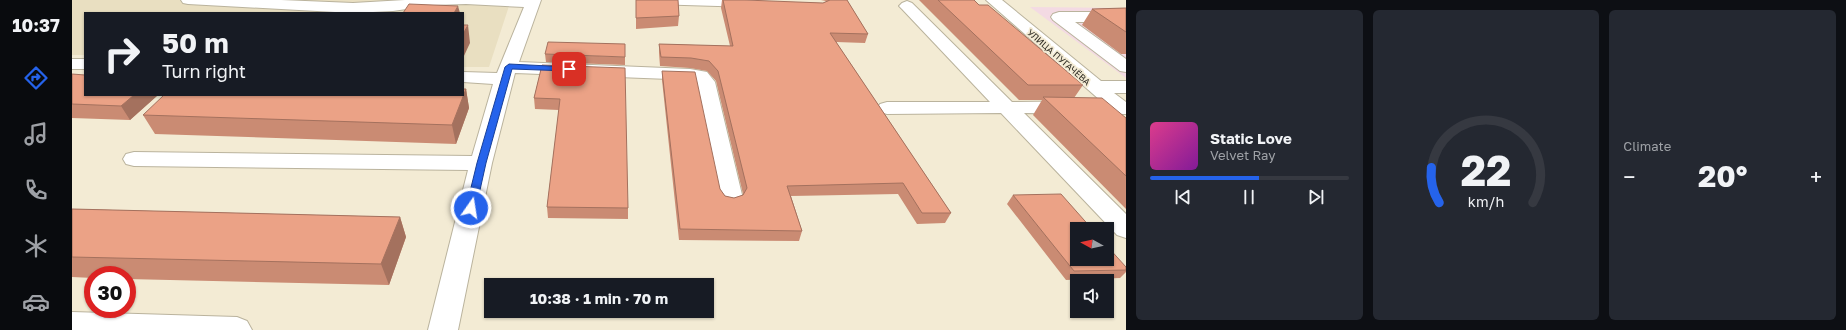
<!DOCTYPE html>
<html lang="en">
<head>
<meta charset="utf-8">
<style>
  :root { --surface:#171b24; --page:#242831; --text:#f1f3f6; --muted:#9ea1a6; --line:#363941; --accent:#2563eb }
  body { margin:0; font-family:"Golos Text",sans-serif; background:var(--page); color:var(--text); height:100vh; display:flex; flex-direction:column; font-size:15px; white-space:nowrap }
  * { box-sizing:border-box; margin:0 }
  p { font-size:13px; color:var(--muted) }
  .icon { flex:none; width:22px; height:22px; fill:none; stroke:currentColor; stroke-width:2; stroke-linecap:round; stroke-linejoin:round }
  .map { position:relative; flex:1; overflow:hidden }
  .sheet { display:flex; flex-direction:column; gap:10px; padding:10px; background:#0d0f14; width:720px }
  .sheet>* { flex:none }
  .hud { position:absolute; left:12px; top:12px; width:380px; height:84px; border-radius:0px; box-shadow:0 1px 3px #0004; background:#171b24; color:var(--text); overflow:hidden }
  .needle { width:26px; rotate:278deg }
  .controls { position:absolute; left:998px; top:222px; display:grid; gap:8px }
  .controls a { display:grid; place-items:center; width:44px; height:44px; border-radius:0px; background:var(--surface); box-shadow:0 1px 3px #0004; font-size:20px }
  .speed { position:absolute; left:12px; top:266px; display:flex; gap:8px; font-size:20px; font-weight:700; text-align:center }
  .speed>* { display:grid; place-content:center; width:52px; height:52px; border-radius:50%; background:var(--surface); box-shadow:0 1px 3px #0004; line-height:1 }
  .speed .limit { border:6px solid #d22; background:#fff; color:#111 }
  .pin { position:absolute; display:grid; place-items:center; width:34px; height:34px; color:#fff; margin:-17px; border-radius:8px; box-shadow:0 2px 6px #0006 }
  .me { position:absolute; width:44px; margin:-22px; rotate:13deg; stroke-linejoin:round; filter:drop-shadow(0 0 3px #0008) }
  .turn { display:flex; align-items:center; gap:14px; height:84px; padding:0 12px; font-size:18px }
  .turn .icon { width:52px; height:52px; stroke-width:2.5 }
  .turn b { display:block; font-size:28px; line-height:34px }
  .big { font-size:30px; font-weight:700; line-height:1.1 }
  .sheet .tile { flex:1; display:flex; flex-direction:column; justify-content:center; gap:6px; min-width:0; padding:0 14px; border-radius:6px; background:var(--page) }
  .sheet .dial { align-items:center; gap:0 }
  .dial svg { height:104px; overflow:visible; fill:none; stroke:var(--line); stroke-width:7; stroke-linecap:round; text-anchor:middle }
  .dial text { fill:var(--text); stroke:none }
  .song { display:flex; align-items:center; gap:12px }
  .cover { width:48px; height:48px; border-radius:6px; background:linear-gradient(135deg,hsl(330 70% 55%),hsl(290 70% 35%)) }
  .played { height:4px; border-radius:2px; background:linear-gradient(90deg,var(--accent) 55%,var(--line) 55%) }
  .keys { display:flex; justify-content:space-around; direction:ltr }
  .heat { display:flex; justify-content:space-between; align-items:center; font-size:22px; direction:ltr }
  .sheet .tiles { flex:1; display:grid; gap:10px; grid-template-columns:repeat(3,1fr) }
  .trip { position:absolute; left:412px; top:278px; width:230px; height:40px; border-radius:0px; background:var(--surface); box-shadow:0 1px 3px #0004; font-weight:700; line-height:40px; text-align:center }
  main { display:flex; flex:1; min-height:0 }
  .menu { display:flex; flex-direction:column; width:72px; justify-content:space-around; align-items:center; background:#090b0e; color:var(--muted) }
  .menu .icon { width:28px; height:28px }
  .menu .selected { color:var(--accent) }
  .menu b { font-size:18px; color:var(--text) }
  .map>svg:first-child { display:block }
</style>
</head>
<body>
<main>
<nav class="menu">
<b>10:37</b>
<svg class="icon selected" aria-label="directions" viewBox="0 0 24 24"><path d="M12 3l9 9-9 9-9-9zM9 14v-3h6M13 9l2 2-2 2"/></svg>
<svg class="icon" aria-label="music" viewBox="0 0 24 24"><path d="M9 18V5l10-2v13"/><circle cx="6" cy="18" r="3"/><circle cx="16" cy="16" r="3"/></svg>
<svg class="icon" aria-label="phone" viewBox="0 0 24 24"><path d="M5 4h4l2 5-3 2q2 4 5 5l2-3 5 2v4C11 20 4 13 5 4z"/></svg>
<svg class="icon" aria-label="climate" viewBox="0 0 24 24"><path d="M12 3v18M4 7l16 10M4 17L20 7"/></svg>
<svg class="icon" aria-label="car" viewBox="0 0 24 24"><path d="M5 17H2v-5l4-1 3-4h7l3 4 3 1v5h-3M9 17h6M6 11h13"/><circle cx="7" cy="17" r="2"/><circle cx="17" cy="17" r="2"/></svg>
</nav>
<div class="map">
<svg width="1054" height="330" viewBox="0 0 1054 330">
  <rect width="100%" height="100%" fill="#f3ebd4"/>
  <path fill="#e9dfc1" d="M0,0H439L417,67H391V13H13V55H0Z"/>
  <path fill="#f3dae3" d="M958,7L1054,8V78Z"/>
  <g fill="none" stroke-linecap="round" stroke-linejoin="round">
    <defs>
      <path id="minor" d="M109,0H209L281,3L333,0H469L447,62L618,69L635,72L643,82L671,199L667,205L659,207L651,205L647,199L625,83L623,80L443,73L420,163L386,330H356L396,170L62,166L54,164L51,159L54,154L62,152L400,156L421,84L391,82V72L425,73L452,7L394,4L361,5L321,11L281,13L116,4L111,3Z
        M572,0H684L686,3L684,6L679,7L579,4L574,3Z
        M914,0H930L1029,81H1054V93H1042L1054,102V114L952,113L1054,214V238L1045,235L929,113L815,114L808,112L805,108L808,104L815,102H918L830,9L827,6L830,3L835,1L840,3L940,102L1029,101Z
        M987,12H1054V22H1003L1054,59V72L1048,71L981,20L979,17L981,14Z
        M0,59H13V69H0Z
        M0,312L165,317L175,321L180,330H0Z"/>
    </defs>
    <use href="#minor" stroke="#bab39d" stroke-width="2"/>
    <use href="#minor" fill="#fff" fill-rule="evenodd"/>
  </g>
  <path fill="#ca8b73" d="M564,0H606L607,16L606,26L564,29Z
    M650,0L751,3L755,1H754L749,0H775L796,34L793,43L764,42L879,213L873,223L845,224L826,194L719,196L730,231L727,241L607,240L590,80V71L648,189L653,196L662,198L671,195V194L644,81L635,71L618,68L588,66L587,53V44L658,46L649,8Z
    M847,0H902L907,5L1011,85L1002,98L1054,118V209L961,115L970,100H947Z
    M1054,8V54H1049L1010,25L1020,9Z
    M473,54L553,57V65L474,62Z
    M470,65L556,208V219L476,218L475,207L487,110L463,109L462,98Z
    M0,74L86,95L58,120L0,118Z
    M394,89L397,108L384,144L83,134L71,115Z
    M941,195L1054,267V272L1048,278L994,280L935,204Z
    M0,209L328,217L334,237L317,285L55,279V275H21V278L0,277Z"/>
  <path fill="#a4715e" d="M386,6L388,13H382Z
    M396,25L398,43L391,58V34Z
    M394,89L397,108L384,144L380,125Z
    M62,95H86L58,120L49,106Z
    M328,217L334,237L317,285L309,264Z"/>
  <path fill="#eba286" stroke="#a4715e" d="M564,0H606L607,16L564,18Z
    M651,0H673L751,3L758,0H775L796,34L758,33L879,213H850L831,183L715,186L730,231L608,229L590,71L623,72L648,189L653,196L662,198L671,195L675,188L646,71L637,61L619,58L589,57L587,44L661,46Z
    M866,0H902L907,5H916L1011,85H956Z
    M337,4L386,6L382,13H331Z
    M1054,8V32L1020,9Z
    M391,25H396L391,34Z
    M476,42L553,44V57L473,54Z
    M470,65L553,68L556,208L475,207L488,99L462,98Z
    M0,74L13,75V95H62L49,106L0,104Z
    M391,89H394L380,125L71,115L92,95H391Z
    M971,97L1030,98L1054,118V176Z
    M989,194L1020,229H1005V259H1035V246L1054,267V270L1002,271L941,195Z
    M0,209L328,217L309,264L0,257Z"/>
  <path fill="#2563eb" stroke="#184099" d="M437,64L497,67L501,69L497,71L440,69L414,163L404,208L399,212L394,208L405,163L433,67Z"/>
  <g text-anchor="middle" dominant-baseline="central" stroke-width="3.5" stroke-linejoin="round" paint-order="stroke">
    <g font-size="9" fill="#312e26" stroke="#f3ebd4">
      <text transform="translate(987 57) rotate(41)">УЛИЦА ПУГАЧЁВА</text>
    </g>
  </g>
</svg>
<div class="controls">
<a><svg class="needle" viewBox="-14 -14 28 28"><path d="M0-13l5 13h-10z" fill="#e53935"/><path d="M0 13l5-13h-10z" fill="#9ea1a6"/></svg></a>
<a><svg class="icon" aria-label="sound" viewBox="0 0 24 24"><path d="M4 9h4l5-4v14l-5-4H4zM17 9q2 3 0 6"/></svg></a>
</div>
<div class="speed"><div class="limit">30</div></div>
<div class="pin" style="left:497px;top:69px;background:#d93025"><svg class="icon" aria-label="arrive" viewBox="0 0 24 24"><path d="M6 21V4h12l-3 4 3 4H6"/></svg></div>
<svg class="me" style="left:399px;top:208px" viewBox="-20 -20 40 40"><circle r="17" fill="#2563eb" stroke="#fff" stroke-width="3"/><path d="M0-11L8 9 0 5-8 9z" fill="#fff"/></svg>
<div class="trip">10:38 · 1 min · 70 m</div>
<div class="hud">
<div class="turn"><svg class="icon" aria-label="right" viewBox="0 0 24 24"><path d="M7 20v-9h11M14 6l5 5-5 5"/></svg><div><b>50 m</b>Turn right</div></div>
</div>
</div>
<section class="sheet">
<div class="tiles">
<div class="tile">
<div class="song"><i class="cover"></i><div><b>Static Love</b><p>Velvet Ray</p></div></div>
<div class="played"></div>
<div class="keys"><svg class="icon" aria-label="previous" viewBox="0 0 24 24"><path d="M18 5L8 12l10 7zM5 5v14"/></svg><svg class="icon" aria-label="pause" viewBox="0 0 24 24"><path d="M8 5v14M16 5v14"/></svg><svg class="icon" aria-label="next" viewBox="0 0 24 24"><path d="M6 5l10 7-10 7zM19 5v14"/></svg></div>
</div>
<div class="tile dial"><svg viewBox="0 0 100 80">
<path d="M14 69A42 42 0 1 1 86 69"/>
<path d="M14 69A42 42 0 0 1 8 42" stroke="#2563eb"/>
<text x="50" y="56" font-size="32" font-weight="700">22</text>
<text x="50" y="72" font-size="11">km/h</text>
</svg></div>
<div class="tile"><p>Climate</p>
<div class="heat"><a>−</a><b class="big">20°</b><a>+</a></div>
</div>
</div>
</section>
</main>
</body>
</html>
